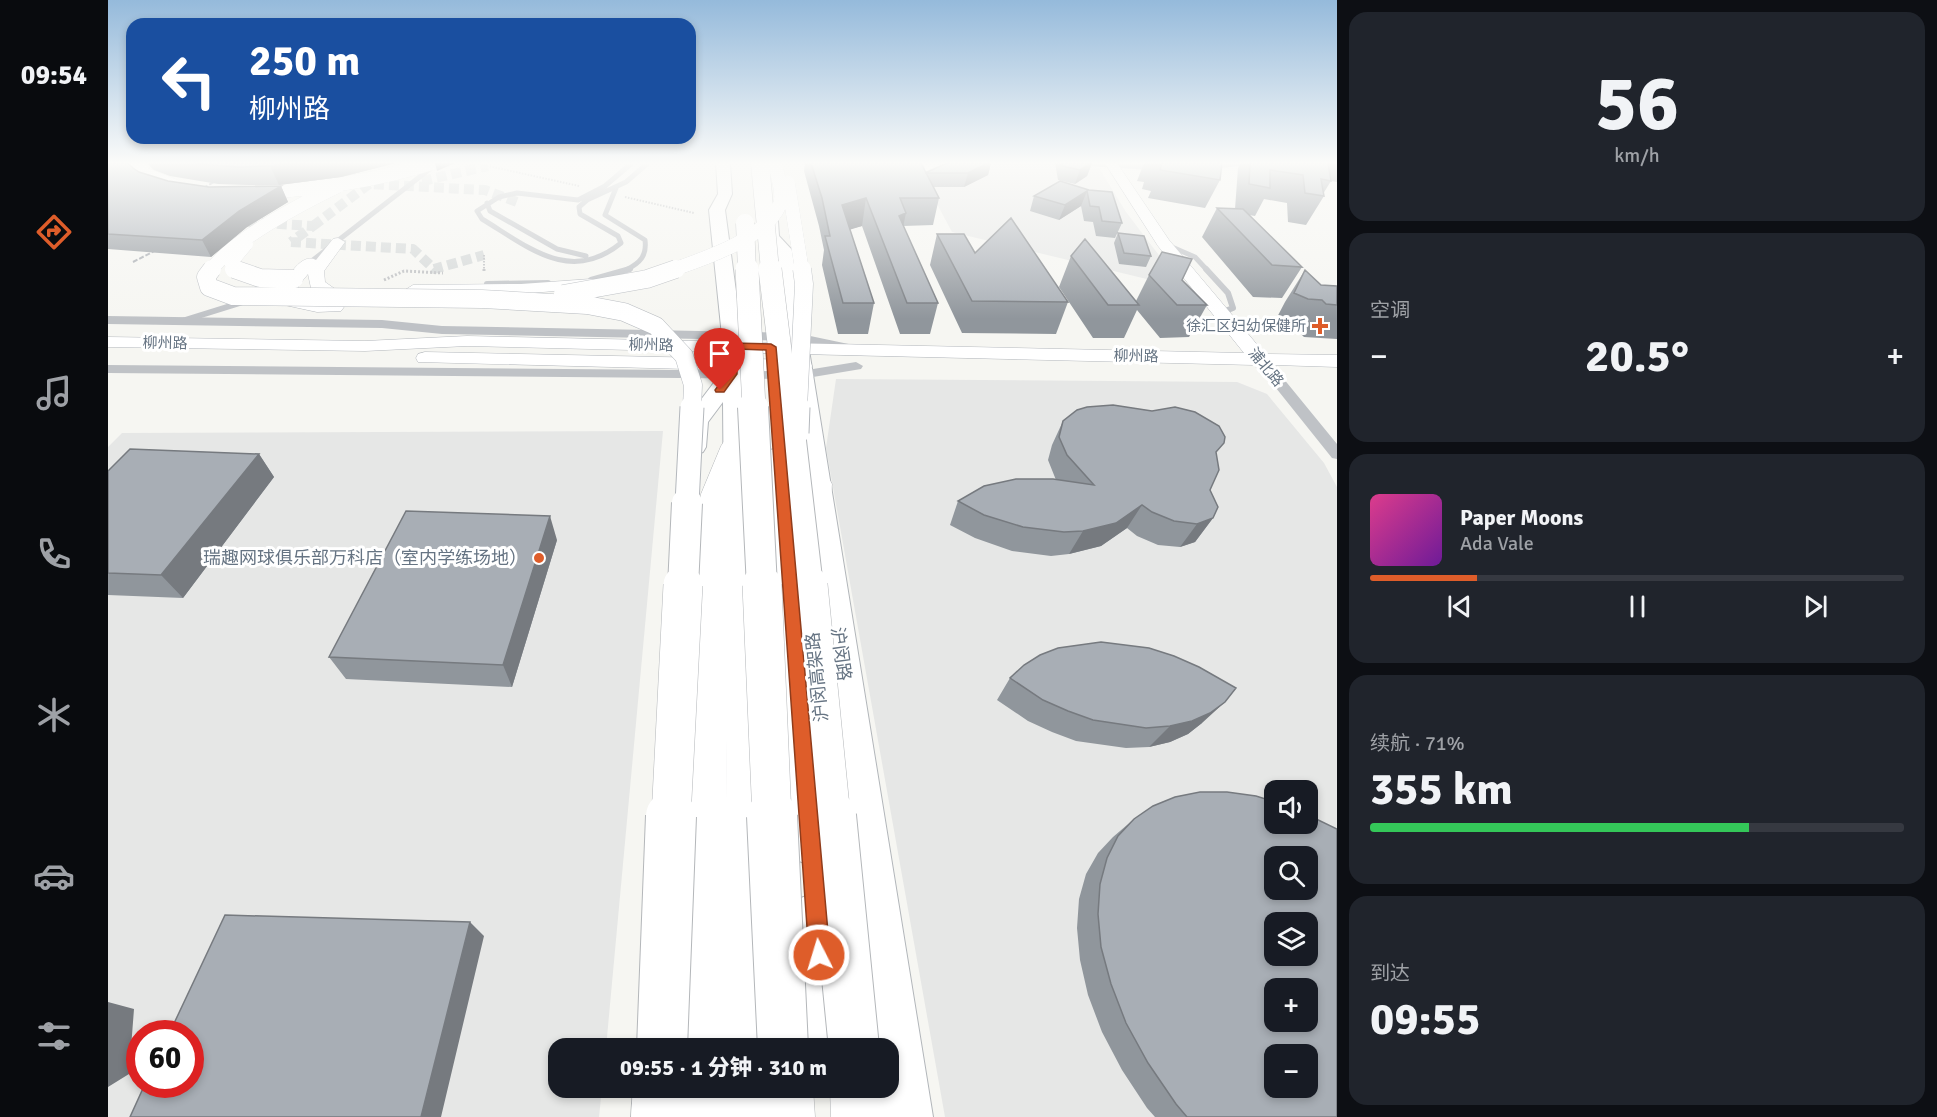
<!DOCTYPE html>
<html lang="zh">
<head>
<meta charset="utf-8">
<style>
  :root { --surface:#171b24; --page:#20242c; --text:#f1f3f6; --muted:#9ea1a6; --line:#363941; --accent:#de5d2a }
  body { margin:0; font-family:Signika,"Noto Sans SC",sans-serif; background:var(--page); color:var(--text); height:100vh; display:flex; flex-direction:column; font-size:22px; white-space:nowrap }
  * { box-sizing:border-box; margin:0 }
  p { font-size:20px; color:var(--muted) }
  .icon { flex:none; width:33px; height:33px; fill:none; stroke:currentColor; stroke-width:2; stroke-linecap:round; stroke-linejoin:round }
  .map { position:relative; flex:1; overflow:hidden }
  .sheet { display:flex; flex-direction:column; gap:12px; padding:12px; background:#0d0f14; width:600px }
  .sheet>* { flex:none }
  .banner { position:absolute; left:18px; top:18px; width:570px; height:126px; border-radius:18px; box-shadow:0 3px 9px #0003; background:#1a4fa0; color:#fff; overflow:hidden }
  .controls { position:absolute; left:1156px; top:780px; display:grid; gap:12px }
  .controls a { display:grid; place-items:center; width:54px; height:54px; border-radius:12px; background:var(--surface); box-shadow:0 3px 9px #0003; font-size:30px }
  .speed { position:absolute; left:18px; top:1020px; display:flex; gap:12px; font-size:30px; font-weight:700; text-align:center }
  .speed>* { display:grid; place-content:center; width:78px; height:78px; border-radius:50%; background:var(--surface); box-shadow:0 3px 9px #0003; line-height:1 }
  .speed .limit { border:9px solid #d22; background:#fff; color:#111 }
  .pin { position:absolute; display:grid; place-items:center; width:51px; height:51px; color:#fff; margin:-62px -26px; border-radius:50% 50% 50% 0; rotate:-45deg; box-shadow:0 0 6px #0007 }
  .pin .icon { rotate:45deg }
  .me { position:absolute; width:66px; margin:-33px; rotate:355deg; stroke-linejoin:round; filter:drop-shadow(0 0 4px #0008) }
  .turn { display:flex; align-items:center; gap:21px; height:126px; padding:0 24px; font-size:27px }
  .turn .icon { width:78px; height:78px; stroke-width:2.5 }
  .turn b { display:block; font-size:42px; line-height:51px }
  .big { font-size:45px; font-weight:800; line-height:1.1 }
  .sheet .tile { flex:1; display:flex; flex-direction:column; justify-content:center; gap:9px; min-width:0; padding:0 21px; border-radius:18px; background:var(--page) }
  .sheet .dial { align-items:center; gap:0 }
  .dial b { font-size:78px; line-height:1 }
  .song { display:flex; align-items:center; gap:18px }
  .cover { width:72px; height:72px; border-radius:9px; background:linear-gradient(135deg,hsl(330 70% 55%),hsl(280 70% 35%)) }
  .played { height:6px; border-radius:3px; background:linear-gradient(90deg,var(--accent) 20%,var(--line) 20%) }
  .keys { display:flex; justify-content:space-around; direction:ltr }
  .heat { display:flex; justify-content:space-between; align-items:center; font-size:33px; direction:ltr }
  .charge { height:9px; border-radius:4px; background:linear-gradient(90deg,#34c759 71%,var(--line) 0) }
  .trip { position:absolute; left:440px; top:1038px; width:351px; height:60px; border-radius:18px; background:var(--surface); box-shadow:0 3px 9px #0003; font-weight:800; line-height:60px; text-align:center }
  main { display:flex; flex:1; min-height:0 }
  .tab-bar { display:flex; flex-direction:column; width:108px; justify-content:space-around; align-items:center; background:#090b0e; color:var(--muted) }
  .tab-bar .icon { width:42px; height:42px }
  .tab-bar .on { color:var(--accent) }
  .tab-bar b { font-size:27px; color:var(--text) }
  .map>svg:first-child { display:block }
</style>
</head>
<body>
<main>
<nav class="tab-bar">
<b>09:54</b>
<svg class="icon on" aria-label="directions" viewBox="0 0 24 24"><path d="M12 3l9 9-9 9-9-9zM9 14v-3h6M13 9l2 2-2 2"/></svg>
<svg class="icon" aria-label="music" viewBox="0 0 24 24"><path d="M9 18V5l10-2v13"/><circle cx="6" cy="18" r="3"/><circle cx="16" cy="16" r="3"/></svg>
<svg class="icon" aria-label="phone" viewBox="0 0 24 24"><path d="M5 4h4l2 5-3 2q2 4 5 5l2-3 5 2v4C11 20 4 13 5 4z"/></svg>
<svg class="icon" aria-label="climate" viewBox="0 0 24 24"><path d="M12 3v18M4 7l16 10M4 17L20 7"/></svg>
<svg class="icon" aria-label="car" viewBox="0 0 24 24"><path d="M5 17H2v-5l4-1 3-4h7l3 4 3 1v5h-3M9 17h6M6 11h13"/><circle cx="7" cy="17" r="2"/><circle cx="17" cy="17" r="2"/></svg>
<svg class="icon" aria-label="filters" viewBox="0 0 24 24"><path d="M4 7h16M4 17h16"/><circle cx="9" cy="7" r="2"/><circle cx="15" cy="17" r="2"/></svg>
</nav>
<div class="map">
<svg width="1229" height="1117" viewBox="0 0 1229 1117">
  <rect width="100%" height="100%" fill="#f6f6f2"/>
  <path fill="#e6e7e6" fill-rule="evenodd" d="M832,163H865L882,167L887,163H951L991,168L1018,212L1076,288L844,232L813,174Z
    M728,379L1129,382L1159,394L1216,463L1229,487V1117H837L718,448ZM1167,790H1200V824H1167ZM1167,856H1200V890H1167ZM1167,922H1200V956H1167ZM1167,988H1200V1022H1167ZM1167,1054H1200V1088H1167Z
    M555,431L498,1048H450V1088H494L491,1117H0V447L14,433ZM32,1034H82V1084H32Z"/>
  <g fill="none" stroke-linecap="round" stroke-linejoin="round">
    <path stroke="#d2d6d6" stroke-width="10" stroke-dasharray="10 5" stroke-linecap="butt" d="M314,181L380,166
      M124,221L205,226L183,242
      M205,226L261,184L377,190L409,202
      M183,242L305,249L326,269L376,255"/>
    <defs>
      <path id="secondary" d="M997,163H1009L1061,240L1157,354L1229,355V367L1167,365L1169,368L1166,372C1156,374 1152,372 1146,365L359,346L257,351L0,347V337L257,341L359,336L1136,353L1050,246Z
        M230,238L237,242L216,271L217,282L227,289L225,292L219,294L203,288L200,274L191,285L187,297L209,302L233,303L236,307L233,311L209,312L172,304L170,300C174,286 191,251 208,260L225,239Z
        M484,279L490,281L492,284L490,287L413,294L305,295L297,290L305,285L413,284Z
        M317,352L695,360L702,362L704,366L702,370L695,372L310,362L308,358L310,354Z"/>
      <path id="primary" d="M608,163H622L624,194L617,210L634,336L659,850L662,1048H616L619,850L615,402L600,422L598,447L595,452L586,455L577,452L574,447L576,422L614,372V336L601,210L610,194Z
        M661,202L669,207L671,236L685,251L825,1117H775L772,1088H780V1048H767L669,252L655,237L653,207Z
        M671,448L680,450L683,456L723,846L717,860L703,866L689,860L683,846L659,456L662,450Z
        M708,892L723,898L729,913L742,1048H696L687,913L693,898Z
        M615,1088H663L664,1117H614Z"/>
      <path id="highway" d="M627,437L637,440L641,446L623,494L618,676L621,1048H567L580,676L593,494L613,446L617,440Z
        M709,474L720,477L724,484L719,558L715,567L703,570L691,567L687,558L694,484L698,477Z
        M780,1063L793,1068L801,1088L806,1117H723L722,1088H780Z
        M525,1088H621L622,1117H523Z
        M649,1088H705L707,1117H649Z"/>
    </defs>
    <use href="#secondary" stroke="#b4b8bd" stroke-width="1"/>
    <use href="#primary" stroke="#b2b6ba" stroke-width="2"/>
    <use href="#highway" stroke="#b4b7ba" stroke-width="1"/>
    <path stroke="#b9bbbe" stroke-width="2" stroke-dasharray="1.5 1.5" stroke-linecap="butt" d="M367,163L471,186
      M517,197L586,213
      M376,255V270"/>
    <path stroke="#b9bbbe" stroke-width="3" stroke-dasharray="2 2" stroke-linecap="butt" d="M376,269V273
      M276,280L296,271L335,273"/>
    <path stroke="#bfc2c6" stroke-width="5" d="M524,163L497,186L470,200L409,193L391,197L369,211L374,219C419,246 462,285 513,243L510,236L472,214L471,207L479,200L518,182L540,163
      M508,188L497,215L537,240C539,256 532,263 518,270
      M379,203L382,211L449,249L478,256
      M1057,244L1087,257L1099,270
      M196,267L327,165"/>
    <path stroke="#bfc2c6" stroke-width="6" d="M1098,269L1120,293L1125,308L1112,313
      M483,280L522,269
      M379,284L440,283
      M74,321L135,302"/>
    <path fill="#bfc2c6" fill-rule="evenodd" d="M975,163L1058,165L1062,168L1058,171L979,166Z
      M1104,163H1137L1133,166L1089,170L1085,167Z
      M0,316L274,320L334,326L688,333L750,346L752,349L745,353L688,341L334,334L274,328L0,324Z
      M748,362L755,366L753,369L693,379L0,373V365L693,371Z
      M1161,366L1166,367L1229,444V459L1224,458L1156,373L1154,370Z"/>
    <use href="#secondary" fill="#fff" fill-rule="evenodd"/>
    <use href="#primary" fill="#fff" fill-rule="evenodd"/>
    <use href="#highway" fill="#fff" fill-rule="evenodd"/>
    <path stroke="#a2a7ad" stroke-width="2" stroke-dasharray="5 2" stroke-linecap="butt" d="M0,177L30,163
      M0,190L52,163
      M83,195L139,163
      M25,262L60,244"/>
    <defs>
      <path id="secondary-bridge-far2" d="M28,163L36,174L66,186
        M680,183L694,270
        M141,193C204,190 264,182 324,163
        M103,270C126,239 195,203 230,186
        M129,270L126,269L123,262L138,244
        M564,270C595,259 660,238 672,204C676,194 669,174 667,163"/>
      <path id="secondary-bridge-far1" d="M104,269L98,277L101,287L125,296L374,299L479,305L516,312L548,326L576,356L585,385L584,408
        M126,269L152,278L186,279
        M455,294L539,279L568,269
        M690,408L696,284L694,269"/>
      <path id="secondary-bridge" d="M689,433L690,407
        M579,503L584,407"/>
      <path id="highway-bridge-far4" d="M652,163L662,270
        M637,223L639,270"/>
      <path id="highway-bridge-far3" d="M639,269L646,408
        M662,269L679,408"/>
      <path id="highway-bridge-far2" d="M645,407L654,587
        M679,407L700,587
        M575,587L579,503"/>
      <path id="highway-bridge-far1" d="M654,585L664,818
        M700,585L723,818
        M563,818L575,585"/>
      <path id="highway-bridge" d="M664,816L675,1048
        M723,816L746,1048
        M554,1048L563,816"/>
    </defs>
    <use href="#secondary-bridge-far2" stroke="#b4b8bd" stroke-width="14" stroke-linecap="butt"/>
    <use href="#secondary-bridge-far1" stroke="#b4b8bd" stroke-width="19" stroke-linecap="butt"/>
    <use href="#secondary-bridge" stroke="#b4b8bd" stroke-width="25" stroke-linecap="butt"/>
    <use href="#highway-bridge-far4" stroke="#b4b7ba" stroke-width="19" stroke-linecap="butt"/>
    <use href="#highway-bridge-far3" stroke="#b4b7ba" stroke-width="24" stroke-linecap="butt"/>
    <use href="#highway-bridge-far2" stroke="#b4b7ba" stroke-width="32" stroke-linecap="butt"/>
    <use href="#highway-bridge-far1" stroke="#b4b7ba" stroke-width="40" stroke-linecap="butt"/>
    <use href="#highway-bridge" stroke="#b4b7ba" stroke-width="52" stroke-linecap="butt"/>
    <use href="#secondary-bridge-far2" stroke="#fff" stroke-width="14"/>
    <use href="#secondary-bridge-far1" stroke="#fff" stroke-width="18"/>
    <use href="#secondary-bridge" stroke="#fff" stroke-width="23"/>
    <use href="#highway-bridge-far4" stroke="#fff" stroke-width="18"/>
    <use href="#highway-bridge-far3" stroke="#fff" stroke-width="23"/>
    <use href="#highway-bridge-far2" stroke="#fff" stroke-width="30"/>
    <use href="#highway-bridge-far1" stroke="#fff" stroke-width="39"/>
    <use href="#highway-bridge" stroke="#fff" stroke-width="50"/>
  </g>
  <path fill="#90969c" d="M0,163L25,168L31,172L60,181L101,187L173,186L180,202L139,227L103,257L0,249Z
    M39,163H288L233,177L171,185H140L110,184L62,176L46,170Z
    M697,163H813L818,173L838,163H883L880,175L856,187H826L831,198L825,225L795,226L830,303L822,334H792L754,226L742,229L766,303L760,334H730L714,265L716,250L711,226L696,171Z
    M947,163H984L979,176L967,184L950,180Z
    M1036,163H1114L1112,180L1097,208L1040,198L1043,191L1034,189L1036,182L1029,181Z
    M1133,163H1229V182L1223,181L1215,194L1216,196L1198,225L1180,222L1179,203L1156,199L1147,216L1141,215L1194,267L1174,298L1145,297L1094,237L1109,208L1127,209L1130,168Z
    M981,190L1014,223L1007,238L988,236L985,222L976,221L973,206L951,220L922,211L926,196Z
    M1010,233L1043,256L1038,267L1011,264L1006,243Z
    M829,234L960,302L948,334L854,333L822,265Z
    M963,256L1028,301L1041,275L1074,280L1099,305L1081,337L1052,338L1029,310L1016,338H985L951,287Z
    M1197,270L1213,285L1229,286V339L1196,337L1191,332L1178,331L1165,325L1177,302Z
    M955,421L1108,454L1102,490L1105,518L1087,542L1072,547L1050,545L1029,536L1019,528L993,546L961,554L943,556L904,551L867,538L842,525L850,501L948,480L940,460L944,445Z
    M151,454L166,477L75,598L0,595V471Z
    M449,540L404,687L238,679L221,657Z
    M902,678L1094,723L1080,734L1062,742L1041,747L1018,748L968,741L944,732L920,721L889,700Z
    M1026,819L1229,1117H1047L1039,1108L1014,1070L994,1032L980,995L972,960L969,928L971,899L978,874L990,853L1005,837Z"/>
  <path fill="#767a7f" d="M186,163H288L233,177L171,185L162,166Z
    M327,163H347L329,171Z
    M880,163H883L880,175L856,187L860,173Z
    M982,163H984L979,176L967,184L972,170Z
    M173,186L180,202L139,227L103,257L94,240L131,211Z
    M979,191L973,206L951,220L957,205Z
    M758,198L754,226L731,233L734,205Z
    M798,213L792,241L791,216Z
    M151,454L166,477L75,598L53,575Z
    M1034,505L1019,528L993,546L961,554L975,531Z
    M442,516L449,540L404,687L395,665Z
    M1105,518L1087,542L1072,547L1089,524Z
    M1117,702L1094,723L1080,734L1062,742L1041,747L1062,726Z
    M362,922L376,936L333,1117H313Z
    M0,1002L26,1009L21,1074L0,1087Z"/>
  <path fill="#a8aeb5" stroke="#767a7f" stroke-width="1.5" fill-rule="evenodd" d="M0,163H20L25,168L31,172L60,181L101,187L173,186L131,211L94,240L0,234Z
    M87,163H186L162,166L131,167L101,165Z
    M703,163H813L831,198H792L798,213L791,216L830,303H799L758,198L734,205L766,303H735L717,236H722L714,198Z
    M839,163H880L860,173H817Z
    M954,163H982L972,170L954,166Z
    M1054,163H1114L1112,180L1052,170Z
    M1142,163H1220L1223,181L1213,179L1216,196L1197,193L1195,175L1162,170V188L1141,184Z
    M952,181L981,190L1004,192L1014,223L994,221L991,207L982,206L979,191L957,205L926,196Z
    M1109,208L1135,209L1194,267L1164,265Z
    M903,218L960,302L864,301L829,234H856L867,253Z
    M1010,233L1036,236L1043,256L1016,253Z
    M977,239L1031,305H1000L963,256Z
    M1054,252L1084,259L1074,280L1099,305H1069L1041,275Z
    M1197,270L1213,285L1229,286V305L1218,304L1214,300L1200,299L1186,293Z
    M1005,405L1044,411L1067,407L1087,412L1111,426L1117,437L1116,443L1108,452L1111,470L1102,490L1110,507L1105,518L1089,524L1066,521L1044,512L1034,505L1008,523L975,531L956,532L915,527L876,515L850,501L876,486L908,479H945L986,485L959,455L951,437L955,421L969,410L979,407Z
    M22,449L151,454L53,575L0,573V471Z
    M298,511L442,516L395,665L221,657Z
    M993,642L1041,648L1066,656L1091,667L1128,688L1117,702L1102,713L1084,721L1062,726L1038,728L985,720L960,711L935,700L902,678L916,665L932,655L950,648Z
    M1092,792H1119L1148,796L1167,802V824H1200V815L1229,829V1117H1079L1068,1104L1040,1063L1018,1023L1003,984L993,947L990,914L992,884L999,858L1010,836L1026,819L1045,806L1067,797ZM1167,856H1200V890H1167ZM1167,922H1200V956H1167ZM1167,988H1200V1022H1167ZM1167,1054H1200V1088H1167Z
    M117,915L362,922L313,1117H22L37,1084H82V1034H61Z"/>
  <linearGradient id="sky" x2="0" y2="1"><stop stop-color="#95badb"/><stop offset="0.51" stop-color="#fbfbf9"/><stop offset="1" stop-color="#fbfbf9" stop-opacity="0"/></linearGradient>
  <rect width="1229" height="319" fill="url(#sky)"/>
  <path fill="#de5d2a" stroke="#903c1b" stroke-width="1.5" d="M624,343L663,344L668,347L722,955L719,962L711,965L704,962L701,955L658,350L629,349V374L616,392H608L607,390L619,374V346Z"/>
  <g fill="#de5d2a" stroke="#fff" stroke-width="2">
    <path d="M1209 317h6v6h6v6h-6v6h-6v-6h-6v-6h6z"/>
    <circle cx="431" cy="558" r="6"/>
  </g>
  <g text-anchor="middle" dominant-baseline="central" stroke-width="6" stroke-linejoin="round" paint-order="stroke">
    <g font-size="15" fill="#667483" stroke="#fff" text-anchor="end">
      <text x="1198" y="326">徐汇区妇幼保健所</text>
    </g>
    <g font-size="15" fill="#667483" stroke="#fff">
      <text transform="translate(57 343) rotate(1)">柳州路</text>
      <text transform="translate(543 345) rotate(1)">柳州路</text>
      <text transform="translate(1028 356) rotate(1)">柳州路</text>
      <text transform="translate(1158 367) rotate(50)">浦北路</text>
    </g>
    <g font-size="18" fill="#667483" stroke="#fff" text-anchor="end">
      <text x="419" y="558">瑞趣网球俱乐部万科店（室内学练场地）</text>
    </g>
    <g font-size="18" fill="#667483" stroke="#fff">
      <text transform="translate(733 654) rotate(82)">沪闵路</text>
      <text transform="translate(709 677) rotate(-96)">沪闵高架路</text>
    </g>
  </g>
</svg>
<div class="controls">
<a><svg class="icon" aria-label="sound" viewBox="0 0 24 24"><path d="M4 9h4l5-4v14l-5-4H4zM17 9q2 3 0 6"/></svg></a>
<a><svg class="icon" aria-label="search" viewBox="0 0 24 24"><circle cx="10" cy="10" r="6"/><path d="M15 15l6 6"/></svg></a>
<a><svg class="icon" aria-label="layers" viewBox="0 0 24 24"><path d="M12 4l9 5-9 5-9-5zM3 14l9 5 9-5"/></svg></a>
<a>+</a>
<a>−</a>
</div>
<div class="speed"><div class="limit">60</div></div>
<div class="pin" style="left:612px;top:390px;background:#d93025"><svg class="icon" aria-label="arrive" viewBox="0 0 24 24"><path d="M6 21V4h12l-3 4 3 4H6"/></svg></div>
<svg class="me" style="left:711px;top:955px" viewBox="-20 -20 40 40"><circle r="17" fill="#de5d2a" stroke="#fff" stroke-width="3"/><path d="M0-11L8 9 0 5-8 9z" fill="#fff"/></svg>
<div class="trip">09:55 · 1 分钟 · 310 m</div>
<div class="banner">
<div class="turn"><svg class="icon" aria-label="left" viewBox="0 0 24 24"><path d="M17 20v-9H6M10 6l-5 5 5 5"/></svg><div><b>250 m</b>柳州路</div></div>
</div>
</div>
<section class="sheet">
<div class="tile dial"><b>56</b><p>km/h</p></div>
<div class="tile"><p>空调</p>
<div class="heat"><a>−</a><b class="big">20.5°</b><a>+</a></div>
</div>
<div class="tile">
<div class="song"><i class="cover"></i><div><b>Paper Moons</b><p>Ada Vale</p></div></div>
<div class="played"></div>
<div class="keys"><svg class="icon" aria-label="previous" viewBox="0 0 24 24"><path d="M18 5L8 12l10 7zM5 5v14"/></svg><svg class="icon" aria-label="pause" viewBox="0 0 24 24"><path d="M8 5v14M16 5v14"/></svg><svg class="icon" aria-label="next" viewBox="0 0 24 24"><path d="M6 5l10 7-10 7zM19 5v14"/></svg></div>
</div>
<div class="tile"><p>续航 · 71%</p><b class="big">355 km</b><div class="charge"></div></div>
<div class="tile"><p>到达</p><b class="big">09:55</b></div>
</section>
</main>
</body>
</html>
